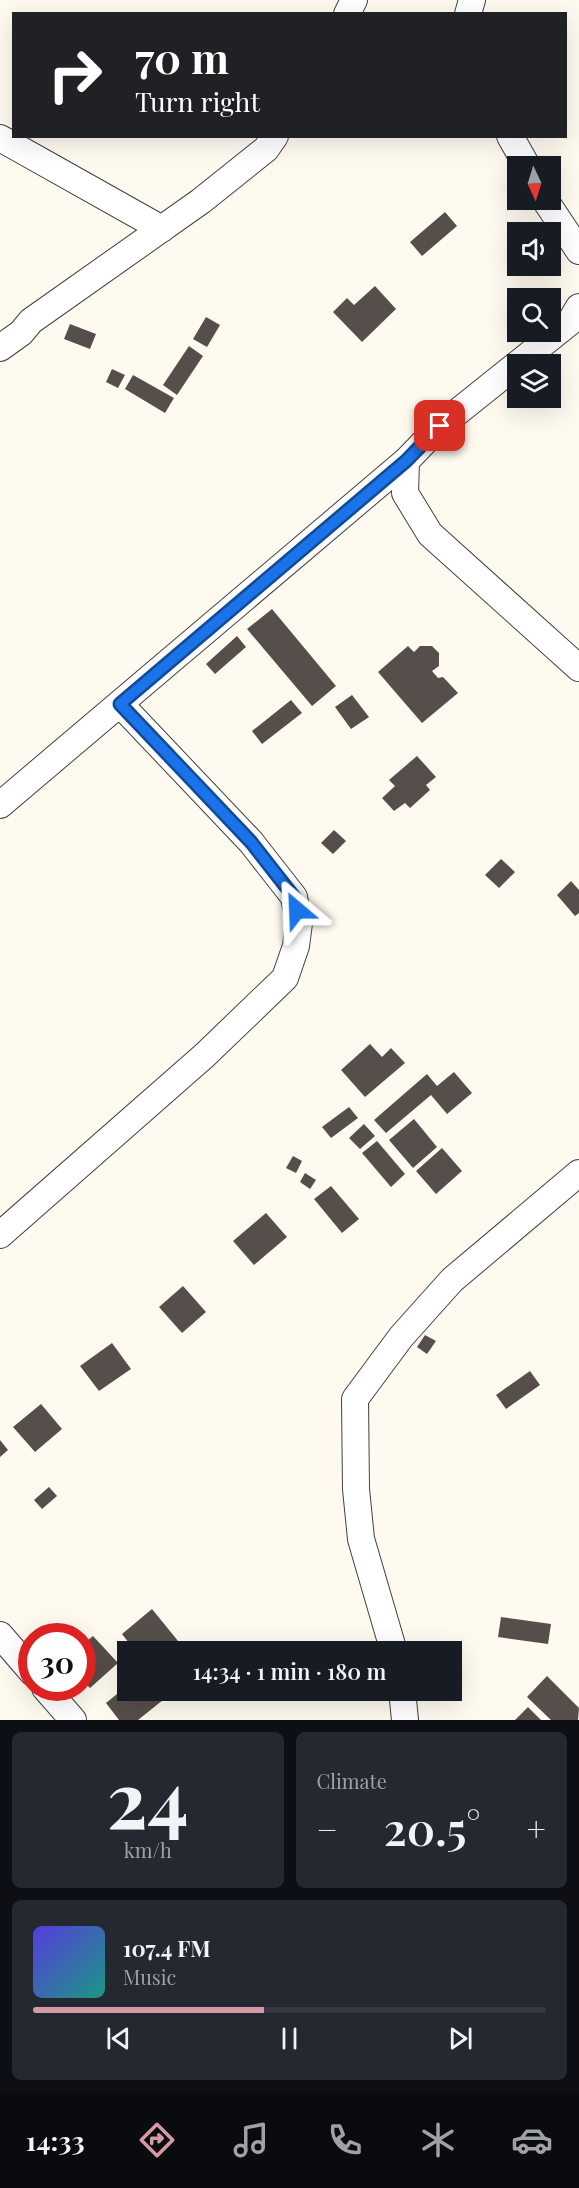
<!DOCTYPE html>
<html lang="en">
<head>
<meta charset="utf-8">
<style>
  :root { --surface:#171b24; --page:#242831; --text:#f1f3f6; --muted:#9ea1a6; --line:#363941; --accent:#d69aa5 }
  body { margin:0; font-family:"Playfair Display",serif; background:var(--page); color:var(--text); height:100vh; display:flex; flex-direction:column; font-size:22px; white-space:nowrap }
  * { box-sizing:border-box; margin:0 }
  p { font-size:20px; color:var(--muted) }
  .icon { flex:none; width:33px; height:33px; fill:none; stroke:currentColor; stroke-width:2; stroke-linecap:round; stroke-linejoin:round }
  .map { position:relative; height:1720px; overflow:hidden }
  .sheet { display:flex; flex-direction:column; gap:12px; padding:12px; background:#0d0f14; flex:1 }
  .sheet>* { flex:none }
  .top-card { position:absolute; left:12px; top:12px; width:555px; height:126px; border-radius:0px; box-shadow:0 6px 24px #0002; background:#202124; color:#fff; overflow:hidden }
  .needle { width:39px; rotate:176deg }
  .fabs { position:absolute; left:507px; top:156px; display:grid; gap:12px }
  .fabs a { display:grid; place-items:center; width:54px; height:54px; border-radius:0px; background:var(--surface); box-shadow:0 6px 24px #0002; font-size:30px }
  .speed { position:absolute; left:18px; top:1623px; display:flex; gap:12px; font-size:30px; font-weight:700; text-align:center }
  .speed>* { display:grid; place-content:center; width:78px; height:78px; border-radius:50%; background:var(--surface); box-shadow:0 6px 24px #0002; line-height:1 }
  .speed .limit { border:9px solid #d22; background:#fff; color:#111 }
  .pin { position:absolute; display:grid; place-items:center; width:51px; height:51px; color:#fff; margin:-26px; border-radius:12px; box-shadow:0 3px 9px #0006 }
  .me { position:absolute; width:66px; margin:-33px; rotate:334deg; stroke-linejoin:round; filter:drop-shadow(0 0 4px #0008) }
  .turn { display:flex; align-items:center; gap:21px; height:126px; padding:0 24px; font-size:27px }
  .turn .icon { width:78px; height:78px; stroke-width:2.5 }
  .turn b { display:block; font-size:42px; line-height:51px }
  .big { font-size:45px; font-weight:600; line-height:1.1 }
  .sheet .tile { flex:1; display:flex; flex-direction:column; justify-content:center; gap:9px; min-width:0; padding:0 21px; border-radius:9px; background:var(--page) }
  .sheet .dial { align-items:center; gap:0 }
  .dial b { font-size:78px; line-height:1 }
  .song { display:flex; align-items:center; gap:18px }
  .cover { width:72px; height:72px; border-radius:9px; background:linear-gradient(135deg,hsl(250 70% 55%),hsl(170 70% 35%)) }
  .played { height:6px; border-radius:3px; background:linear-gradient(90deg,var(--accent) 45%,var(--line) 45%) }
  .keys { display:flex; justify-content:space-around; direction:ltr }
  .heat { display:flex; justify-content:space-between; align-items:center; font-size:33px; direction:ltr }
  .sheet .tiles { flex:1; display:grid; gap:12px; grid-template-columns:1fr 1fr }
  .tile:last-child { grid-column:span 2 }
  .trip { position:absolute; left:117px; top:1641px; width:345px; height:60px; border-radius:0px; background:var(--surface); box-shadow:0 6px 24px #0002; font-weight:600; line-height:60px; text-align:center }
  .tabs { display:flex; height:96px; justify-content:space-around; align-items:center; background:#090b0e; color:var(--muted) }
  .tabs .icon { width:42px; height:42px }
  .tabs .on { color:var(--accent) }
  .tabs b { font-size:27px; color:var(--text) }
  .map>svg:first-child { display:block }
</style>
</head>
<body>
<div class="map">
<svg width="579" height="1720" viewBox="0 0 579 1720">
  <rect width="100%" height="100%" fill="#fefaef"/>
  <path fill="#564e4b" d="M445,212L457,226L422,256L410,242Z
    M375,286L396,309L362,342L333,312L347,298L354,305Z
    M206,317L220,325L207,347L193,339Z
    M70,324L96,334L90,349L64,339Z
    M189,346L203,356L177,395L163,385Z
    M112,369L125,375L118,388L106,382Z
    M133,375L174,398L165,413L125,389Z
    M272,609L336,686L312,706L247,629Z
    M237,636L246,647L215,674L206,664Z
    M408,646L414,652L420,646H432L439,653V666L432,671L438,678L443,677L458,693L422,723L378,672Z
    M352,695L369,717L351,729L335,707Z
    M291,700L302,713L262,744L252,731Z
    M417,756L436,777L426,785L430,790L410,808L405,803L394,811L382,798L395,786L389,780Z
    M334,830L346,841L333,854L321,843Z
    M501,859L515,872L499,888L485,875Z
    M571,881L579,890V913L575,916L557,895Z
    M370,1044L382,1057L391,1048L405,1063L365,1097L341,1070Z
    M454,1072L472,1093L447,1114L431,1095L386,1133L374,1120L427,1074L437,1086Z
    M349,1107L358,1118L331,1138L322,1127Z
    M414,1119L437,1147L413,1168L389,1140Z
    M364,1124L375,1136L360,1149L349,1138Z
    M377,1141L405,1174L391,1187L362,1153Z
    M442,1148L462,1171L436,1194L416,1171Z
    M293,1156L302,1161L296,1173L286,1168Z
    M305,1173L316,1180L310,1189L300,1182Z
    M331,1186L359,1219L342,1233L314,1199Z
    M266,1213L287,1237L254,1265L233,1241Z
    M183,1286L206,1312L182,1333L159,1307Z
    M425,1335L436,1341L427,1354L417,1347Z
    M112,1343L131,1369L99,1391L80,1366Z
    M530,1371L540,1385L506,1409L496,1395Z
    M41,1404L62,1429L35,1452L13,1427Z
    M0,1440L8,1450L0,1457Z
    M49,1487L57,1496L42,1509L34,1500Z
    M152,1609L187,1652H136L122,1634Z
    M501,1617L551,1624L548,1644L498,1637Z
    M93,1636L118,1663L90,1688L82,1680V1645Z
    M547,1676L579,1708L578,1720H551L527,1697Z
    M128,1685V1690H155L163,1700L138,1720H119L106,1703Z
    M319,1690H340L328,1701Z
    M528,1707L541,1720H515Z"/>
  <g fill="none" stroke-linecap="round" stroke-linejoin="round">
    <defs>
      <path id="street" d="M347,14L354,0
        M468,14L472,0
        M510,136L527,166
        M0,138L162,229
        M545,200L579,251
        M579,307L570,322L440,426L406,461L405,493L430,534L579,668
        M0,348L21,333L31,321L201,201L266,149L275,136
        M0,805L406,461
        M0,1235L205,1055L285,978L296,946L299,923L294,897L251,842L120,704
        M0,1635L32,1672
        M394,1652L361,1539L356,1489L355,1399L401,1337L452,1280L579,1173
        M45,1688L73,1720
        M402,1690L405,1720"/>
    </defs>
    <use href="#street" stroke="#414141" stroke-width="28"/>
    <use href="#street" stroke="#fff" stroke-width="26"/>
  </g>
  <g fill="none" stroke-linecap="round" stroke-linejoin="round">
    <defs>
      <path id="route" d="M297,910L294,897L251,842L120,704L406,461L440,426"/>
    </defs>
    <use href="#route" stroke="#114b97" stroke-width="15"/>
    <use href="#route" stroke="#1a73e8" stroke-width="10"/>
  </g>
</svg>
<div class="fabs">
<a><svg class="needle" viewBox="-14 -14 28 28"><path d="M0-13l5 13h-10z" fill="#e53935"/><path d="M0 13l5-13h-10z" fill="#9ea1a6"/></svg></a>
<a><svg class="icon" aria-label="sound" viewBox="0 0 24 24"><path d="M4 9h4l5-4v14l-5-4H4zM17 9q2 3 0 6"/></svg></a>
<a><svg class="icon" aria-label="search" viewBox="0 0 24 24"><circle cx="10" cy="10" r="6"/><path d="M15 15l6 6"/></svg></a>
<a><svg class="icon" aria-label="layers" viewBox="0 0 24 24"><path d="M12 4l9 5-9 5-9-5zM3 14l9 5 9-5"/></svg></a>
</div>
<div class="speed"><div class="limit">30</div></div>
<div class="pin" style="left:440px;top:426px;background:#d93025"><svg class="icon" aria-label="arrive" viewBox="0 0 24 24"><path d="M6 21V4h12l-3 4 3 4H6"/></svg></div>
<svg class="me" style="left:297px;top:910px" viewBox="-20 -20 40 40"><path d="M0-17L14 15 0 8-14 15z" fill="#1a73e8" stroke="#fff" stroke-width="4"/></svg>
<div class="trip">14:34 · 1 min · 180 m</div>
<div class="top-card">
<div class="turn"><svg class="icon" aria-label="right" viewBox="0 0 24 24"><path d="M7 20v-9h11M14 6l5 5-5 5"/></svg><div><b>70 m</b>Turn right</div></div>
</div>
</div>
<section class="sheet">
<div class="tiles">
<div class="tile dial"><b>24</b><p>km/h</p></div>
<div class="tile"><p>Climate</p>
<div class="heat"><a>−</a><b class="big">20.5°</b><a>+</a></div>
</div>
<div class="tile">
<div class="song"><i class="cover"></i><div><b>107.4 FM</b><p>Music</p></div></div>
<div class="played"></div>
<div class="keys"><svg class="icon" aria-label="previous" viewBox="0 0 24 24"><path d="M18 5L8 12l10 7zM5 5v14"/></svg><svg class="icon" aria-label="pause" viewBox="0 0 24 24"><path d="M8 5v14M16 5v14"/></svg><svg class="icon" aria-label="next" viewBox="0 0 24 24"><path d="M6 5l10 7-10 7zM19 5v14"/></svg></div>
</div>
</div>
</section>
<nav class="tabs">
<b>14:33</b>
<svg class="icon on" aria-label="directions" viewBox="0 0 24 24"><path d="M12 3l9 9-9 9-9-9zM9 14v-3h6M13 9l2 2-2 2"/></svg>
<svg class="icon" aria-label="music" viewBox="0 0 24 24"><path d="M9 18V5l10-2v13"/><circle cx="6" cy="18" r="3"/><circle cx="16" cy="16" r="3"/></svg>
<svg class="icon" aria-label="phone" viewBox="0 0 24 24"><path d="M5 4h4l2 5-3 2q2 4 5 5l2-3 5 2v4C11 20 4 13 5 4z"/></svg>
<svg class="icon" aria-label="climate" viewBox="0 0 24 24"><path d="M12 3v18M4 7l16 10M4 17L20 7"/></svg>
<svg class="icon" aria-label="car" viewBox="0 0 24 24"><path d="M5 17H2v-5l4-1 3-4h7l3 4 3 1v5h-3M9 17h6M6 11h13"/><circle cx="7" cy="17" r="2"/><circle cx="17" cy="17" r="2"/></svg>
</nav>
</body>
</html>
